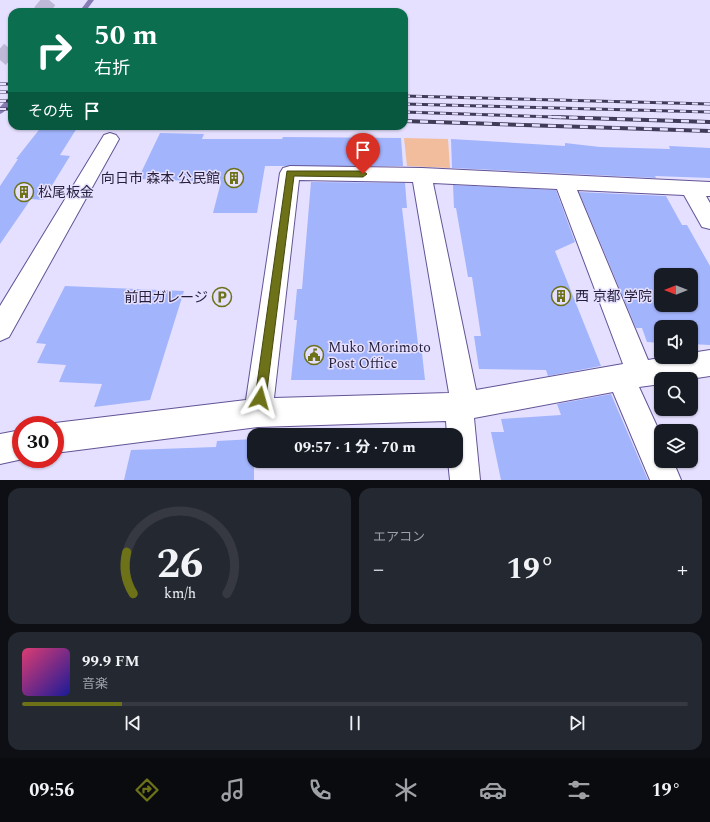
<!DOCTYPE html>
<html lang="ja">
<head>
<meta charset="utf-8">
<style>
  :root { --surface:#171b24; --page:#242831; --text:#f1f3f6; --muted:#9ea1a6; --line:#363941; --accent:#6d7118 }
  body { margin:0; font-family:Spectral,"Noto Sans JP",serif; background:var(--page); color:var(--text); height:100vh; display:flex; flex-direction:column; font-size:15px; white-space:nowrap }
  * { box-sizing:border-box; margin:0 }
  p { font-size:13px; color:var(--muted) }
  .icon { flex:none; width:22px; height:22px; fill:none; stroke:currentColor; stroke-width:2; stroke-linecap:round; stroke-linejoin:round }
  .map { position:relative; height:480px; overflow:hidden }
  .panel { display:flex; flex-direction:column; gap:8px; padding:8px; background:#0d0f14; flex:1 }
  .panel>* { flex:none }
  .banner { position:absolute; left:8px; top:8px; width:400px; height:122px; border-radius:12px; box-shadow:0 1px 3px #0004; background:#0b6e4f; color:#fff; overflow:hidden }
  .needle { width:26px; rotate:270deg }
  .buttons { position:absolute; left:654px; top:268px; display:grid; gap:8px }
  .buttons a { display:grid; place-items:center; width:44px; height:44px; border-radius:8px; background:var(--surface); box-shadow:0 1px 3px #0004; font-size:20px }
  .speed { position:absolute; left:12px; top:416px; display:flex; gap:8px; font-size:20px; font-weight:700; text-align:center }
  .speed>* { display:grid; place-content:center; width:52px; height:52px; border-radius:50%; background:var(--surface); box-shadow:0 1px 3px #0004; line-height:1 }
  .speed .limit { border:6px solid #d22; background:#fff; color:#111 }
  .pin { position:absolute; display:grid; place-items:center; width:34px; height:34px; color:#fff; margin:-41px -17px; border-radius:50% 50% 50% 0; rotate:-45deg; box-shadow:0 0 4px #0007 }
  .pin .icon { rotate:45deg }
  .me { position:absolute; width:44px; margin:-22px; rotate:8deg; stroke-linejoin:round; filter:drop-shadow(0 0 3px #0008) }
  .turn { display:flex; align-items:center; gap:14px; height:84px; padding:0 20px; font-size:18px }
  .turn .icon { width:52px; height:52px; stroke-width:2.5 }
  .turn b { display:block; font-size:28px; line-height:34px }
  .then { display:flex; align-items:center; height:38px; padding:0 20px; background:#0003; gap:8px; font-size:15px }
  .big { font-size:30px; font-weight:700; line-height:1.1 }
  .panel .card { flex:1; display:flex; flex-direction:column; justify-content:center; gap:6px; min-width:0; padding:0 14px; border-radius:12px; background:var(--page) }
  .panel .dial { align-items:center; gap:0 }
  .dial svg { height:104px; overflow:visible; fill:none; stroke:var(--line); stroke-width:7; stroke-linecap:round; text-anchor:middle }
  .dial text { fill:var(--text); stroke:none }
  .song { display:flex; align-items:center; gap:12px }
  .cover { width:48px; height:48px; border-radius:6px; background:linear-gradient(135deg,hsl(340 70% 55%),hsl(240 70% 35%)) }
  .played { height:4px; border-radius:2px; background:linear-gradient(90deg,var(--accent) 15%,var(--line) 15%) }
  .keys { display:flex; justify-content:space-around; direction:ltr }
  .heat { display:flex; justify-content:space-between; align-items:center; font-size:22px; direction:ltr }
  .panel .tiles { flex:1; display:grid; gap:8px; grid-template-columns:1fr 1fr }
  .card:last-child { grid-column:span 2 }
  .trip { position:absolute; left:247px; top:428px; width:216px; height:40px; border-radius:12px; background:var(--surface); box-shadow:0 1px 3px #0004; font-weight:700; line-height:40px; text-align:center }
  .tabs { display:flex; height:64px; justify-content:space-around; align-items:center; background:#090b0e; color:var(--muted) }
  .tabs .icon { width:28px; height:28px }
  .tabs .active { color:var(--accent) }
  .tabs b { font-size:18px; color:var(--text) }
  .map>svg:first-child { display:block }
</style>
</head>
<body>
<div class="map">
<svg width="710" height="480" viewBox="0 0 710 480">
  <rect width="100%" height="100%" fill="#e5e0ff"/>
  <path fill="#f2bd9c" d="M404,138L448,139L450,168L407,166Z"/>
  <g fill="none" stroke-linecap="round" stroke-linejoin="round">
    <path fill="#887cb4" fill-rule="evenodd" d="M88,0H94L85,12H79Z
      M12,95C12,103 7,111 0,114V107L10,96Z"/>
  </g>
  <path fill="#a2b4fc" fill-rule="evenodd" d="M42,126L77,128L60,155L70,156L43,200L31,199L0,244V186L18,159H16Z
    M160,133L204,134L202,139H282L283,137L401,138L403,166H265L257,213H213L221,182L138,179Z
    M451,139L565,146V143L600,147L670,149L669,146L710,148V178L655,176L656,178L452,168Z
    M311,182L405,183L407,208H402L418,344H421L425,380H291L297,320H294L297,289H302Z
    M453,185L556,190L575,242L555,251L601,366L548,376L546,370L479,369L474,336H481L472,277H468L456,208H454Z
    M579,192L666,196L682,225H687L710,266V345L691,344V327H661V343L647,342L642,328H636ZM661,275H691V305H661Z
    M65,286L184,291L150,400L94,407L102,384L59,382L66,365L37,363L46,344L36,343Z
    M611,394L648,480H501L491,432H504L501,419L561,415L557,404Z
    M254,439V480H124L131,450L216,447L217,441Z"/>
  <g fill="none" stroke-linecap="round" stroke-linejoin="round">
    <path stroke="#bfb9d8" stroke-width="15" stroke-dasharray="15 8" stroke-linecap="butt" d="M40,12L50,0
      M0,60L12,46"/>
    <defs>
      <path id="minor" d="M110,133L116,135L119,139L9,337L0,341V306L104,135Z
        M290,166L422,168L710,182V196H706L710,203V229L702,227L684,195L577,190L648,360L665,357H691V353L710,350V376L690,379H661V384L639,387L661,435V461H673L681,480H650L613,392L474,418L480,480H450L448,461H456V435H447L446,421L258,427L55,453V425H51L55,423L246,400L280,173L283,168ZM299,180L413,182L449,393L274,398ZM433,183L557,189L623,364L476,390Z
        M21,430V459H23L0,464V434Z"/>
    </defs>
    <use href="#minor" stroke="#635396" stroke-width="2"/>
    <use href="#minor" fill="#fff" fill-rule="evenodd"/>
    <defs>
      <path id="rail-far1" d="M0,84H12
        M0,92H12
        M404,96L710,104
        M0,101H12
        M404,104L710,112
        M0,109H12
        M404,112L584,118"/>
      <path id="rail" d="M553,117L710,122
        M404,121L710,131"/>
    </defs>
    <use href="#rail-far1" stroke="#413b58" stroke-width="3"/>
    <use href="#rail" stroke="#413b58" stroke-width="4"/>
    <use href="#rail-far1" stroke="#e5e0ff" stroke-width="2" stroke-dasharray="6" stroke-linecap="butt"/>
    <use href="#rail" stroke="#e5e0ff" stroke-width="2.5" stroke-dasharray="8" stroke-linecap="butt"/>
  </g>
  <path fill="#6d7118" stroke="#474910" d="M287,171H363L367,174L363,177L294,176L266,398L264,403L260,404L256,403L255,398Z"/>
  <defs>
    <symbol id="building-ring" viewBox="-11 -11 22 22"><circle r="9.5" fill="#e5e0ff" stroke="#6d7118" stroke-width="1.5"/><path d="M-4-6H4V6H1V3H-1V6H-4ZM-2.5-4.3h1.7v1.8h-1.7ZM.8-4.3h1.7v1.8H.8ZM-2.5-1h1.7V.8h-1.7ZM.8-1h1.7V.8H.8Z" fill="#6d7118"/></symbol>
    <symbol id="parking-ring" viewBox="-11 -11 22 22"><circle r="9.5" fill="#e5e0ff" stroke="#6d7118" stroke-width="1.5"/><path d="M-3.5-5.5H1a3.5 3.5 0 0 1 0 7H-1V5.5H-3.5ZM-1-3.4V-.6H.8a1.4 1.4 0 0 0 0-2.8Z" fill="#6d7118"/></symbol>
    <symbol id="civic-ring" viewBox="-11 -11 22 22"><circle r="9.5" fill="#e5e0ff" stroke="#6d7118" stroke-width="1.5"/><path d="M-.6-6.5H3V-4.5H.6V-3L4-1V1h2V6H-6V1h2V-1L-.6-3ZM-1.2 2.5V6h2.4V2.5Z" fill="#6d7118"/></symbol>
  </defs>
  <g fill-rule="evenodd">
    <use href="#building-ring" x="223" y="167" width="22" height="22"/>
    <use href="#building-ring" x="13" y="181" width="22" height="22"/>
    <use href="#building-ring" x="550" y="285" width="22" height="22"/>
    <use href="#parking-ring" x="211" y="286" width="22" height="22"/>
    <use href="#civic-ring" x="303" y="344" width="22" height="22"/>
  </g>
  <g text-anchor="middle" dominant-baseline="central" stroke-width="3" stroke-linejoin="round" paint-order="stroke">
    <g font-size="14" fill="#251e3b" stroke="#e5e0ff" text-anchor="start">
      <text x="220" y="178" text-anchor="end">向日市 森本 公民館</text>
      <text x="38" y="192">松尾板金</text>
      <text x="575" y="296">西 京都 学院</text>
      <text x="208" y="297" text-anchor="end">前田ガレージ</text>
      <text x="328" y="347">Muko Morimoto<tspan x="328" dy="16">Post Office</tspan></text>
    </g>
  </g>
</svg>
<div class="buttons">
<a><svg class="needle" viewBox="-14 -14 28 28"><path d="M0-13l5 13h-10z" fill="#e53935"/><path d="M0 13l5-13h-10z" fill="#9ea1a6"/></svg></a>
<a><svg class="icon" aria-label="sound" viewBox="0 0 24 24"><path d="M4 9h4l5-4v14l-5-4H4zM17 9q2 3 0 6"/></svg></a>
<a><svg class="icon" aria-label="search" viewBox="0 0 24 24"><circle cx="10" cy="10" r="6"/><path d="M15 15l6 6"/></svg></a>
<a><svg class="icon" aria-label="layers" viewBox="0 0 24 24"><path d="M12 4l9 5-9 5-9-5zM3 14l9 5 9-5"/></svg></a>
</div>
<div class="speed"><div class="limit">30</div></div>
<div class="pin" style="left:363px;top:174px;background:#d93025"><svg class="icon" aria-label="arrive" viewBox="0 0 24 24"><path d="M6 21V4h12l-3 4 3 4H6"/></svg></div>
<svg class="me" style="left:260px;top:398px" viewBox="-20 -20 40 40"><path d="M0-17L14 15 0 8-14 15z" fill="#6d7118" stroke="#fff" stroke-width="4"/></svg>
<div class="trip">09:57 · 1 分 · 70 m</div>
<div class="banner">
<div class="turn"><svg class="icon" aria-label="right" viewBox="0 0 24 24"><path d="M7 20v-9h11M14 6l5 5-5 5"/></svg><div><b>50 m</b>右折</div></div>
<div class="then">その先<svg class="icon" aria-label="arrive" viewBox="0 0 24 24"><path d="M6 21V4h12l-3 4 3 4H6"/></svg></div>
</div>
</div>
<section class="panel">
<div class="tiles">
<div class="card dial"><svg viewBox="0 0 100 80">
<path d="M14 69A42 42 0 1 1 86 69"/>
<path d="M14 69A42 42 0 0 1 9 37" stroke="#6d7118"/>
<text x="50" y="56" font-size="32" font-weight="700">26</text>
<text x="50" y="72" font-size="11">km/h</text>
</svg></div>
<div class="card"><p>エアコン</p>
<div class="heat"><a>−</a><b class="big">19°</b><a>+</a></div>
</div>
<div class="card">
<div class="song"><i class="cover"></i><div><b>99.9 FM</b><p>音楽</p></div></div>
<div class="played"></div>
<div class="keys"><svg class="icon" aria-label="previous" viewBox="0 0 24 24"><path d="M18 5L8 12l10 7zM5 5v14"/></svg><svg class="icon" aria-label="pause" viewBox="0 0 24 24"><path d="M8 5v14M16 5v14"/></svg><svg class="icon" aria-label="next" viewBox="0 0 24 24"><path d="M6 5l10 7-10 7zM19 5v14"/></svg></div>
</div>
</div>
</section>
<nav class="tabs">
<b>09:56</b>
<svg class="icon active" aria-label="directions" viewBox="0 0 24 24"><path d="M12 3l9 9-9 9-9-9zM9 14v-3h6M13 9l2 2-2 2"/></svg>
<svg class="icon" aria-label="music" viewBox="0 0 24 24"><path d="M9 18V5l10-2v13"/><circle cx="6" cy="18" r="3"/><circle cx="16" cy="16" r="3"/></svg>
<svg class="icon" aria-label="phone" viewBox="0 0 24 24"><path d="M5 4h4l2 5-3 2q2 4 5 5l2-3 5 2v4C11 20 4 13 5 4z"/></svg>
<svg class="icon" aria-label="climate" viewBox="0 0 24 24"><path d="M12 3v18M4 7l16 10M4 17L20 7"/></svg>
<svg class="icon" aria-label="car" viewBox="0 0 24 24"><path d="M5 17H2v-5l4-1 3-4h7l3 4 3 1v5h-3M9 17h6M6 11h13"/><circle cx="7" cy="17" r="2"/><circle cx="17" cy="17" r="2"/></svg>
<svg class="icon" aria-label="filters" viewBox="0 0 24 24"><path d="M4 7h16M4 17h16"/><circle cx="9" cy="7" r="2"/><circle cx="15" cy="17" r="2"/></svg>
<b>19°</b>
</nav>
</body>
</html>
